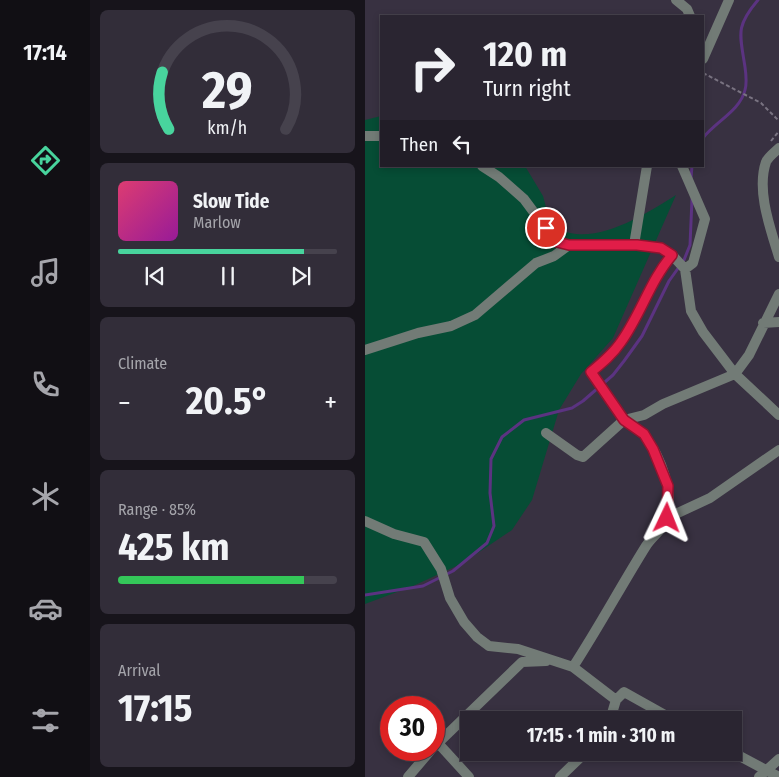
<!DOCTYPE html>
<html lang="en">
<head>
<meta charset="utf-8">
<style>
  :root { --surface:#2a2531; --page:#322d39; --text:#f1f3f6; --muted:#a5a5ab; --line:#46424d; --accent:#48d49d }
  body { margin:0; font-family:"Fira Sans Condensed",sans-serif; background:var(--page); color:var(--text); height:100vh; display:flex; flex-direction:column; font-size:19px; white-space:nowrap }
  * { box-sizing:border-box; margin:0 }
  p { font-size:16px; color:var(--muted) }
  .icon { flex:none; width:28px; height:28px; fill:none; stroke:currentColor; stroke-width:2; stroke-linecap:round; stroke-linejoin:round }
  .map { position:relative; flex:1; overflow:hidden }
  .details { display:flex; flex-direction:column; gap:10px; padding:10px; background:#17141b; width:275px }
  .details>* { flex:none }
  .banner { position:absolute; left:15px; top:15px; width:324px; height:152px; border-radius:0px; box-shadow:0 2px 8px #0003,0 0 0 1px var(--line); background:#2a2531; color:var(--text); overflow:hidden }
  .speed { position:absolute; left:15px; top:696px; display:flex; gap:10px; font-size:25px; font-weight:700; text-align:center }
  .speed>* { display:grid; place-content:center; width:65px; height:65px; border-radius:50%; background:var(--surface); box-shadow:0 2px 8px #0003,0 0 0 1px var(--line); line-height:1 }
  .speed .limit { border:8px solid #d22; background:#fff; color:#111 }
  .pin { position:absolute; display:grid; place-items:center; width:42px; height:42px; color:#fff; margin:-21px; border:2px solid #fff; border-radius:50%; box-shadow:0 1px 5px #0007 }
  .me { position:absolute; width:55px; margin:-28px; rotate:2deg; stroke-linejoin:round; filter:drop-shadow(0 0 4px #0008) }
  .turn { display:flex; align-items:center; gap:18px; height:105px; padding:0 20px; font-size:22px }
  .turn .icon { width:65px; height:65px; stroke-width:2.5 }
  .turn b { display:block; font-size:35px; line-height:42px }
  .then { display:flex; align-items:center; height:48px; padding:0 20px; background:#0003; gap:10px; font-size:19px }
  .big { font-size:38px; font-weight:700; line-height:1.1 }
  .details .card { flex:1; display:flex; flex-direction:column; justify-content:center; gap:8px; min-width:0; padding:0 18px; border-radius:8px; background:var(--page) }
  .details .dial { align-items:center; gap:0 }
  .dial svg { height:130px; overflow:visible; fill:none; stroke:var(--line); stroke-width:7; stroke-linecap:round; text-anchor:middle }
  .dial text { fill:var(--text); stroke:none }
  .song { display:flex; align-items:center; gap:15px }
  .cover { width:60px; height:60px; border-radius:8px; background:linear-gradient(135deg,hsl(340 70% 55%),hsl(300 70% 35%)) }
  .played { height:5px; border-radius:2px; background:linear-gradient(90deg,var(--accent) 85%,var(--line) 85%) }
  .keys { display:flex; justify-content:space-around; direction:ltr }
  .heat { display:flex; justify-content:space-between; align-items:center; font-size:28px; direction:ltr }
  .charge { height:8px; border-radius:4px; background:linear-gradient(90deg,#34c759 85%,var(--line) 0) }
  .trip { position:absolute; left:95px; top:711px; width:282px; height:50px; border-radius:0px; background:var(--surface); box-shadow:0 2px 8px #0003,0 0 0 1px var(--line); font-weight:700; line-height:50px; text-align:center }
  main { display:flex; flex:1; min-height:0 }
  .tab-bar { display:flex; flex-direction:column; width:90px; justify-content:space-around; align-items:center; background:#110f14; color:var(--muted) }
  .tab-bar .icon { width:35px; height:35px }
  .tab-bar .on { color:var(--accent) }
  .tab-bar b { font-size:22px; color:var(--text) }
  .map>svg:first-child { display:block }
</style>
</head>
<body>
<main>
<nav class="tab-bar">
<b>17:14</b>
<svg class="icon on" aria-label="directions" viewBox="0 0 24 24"><path d="M12 3l9 9-9 9-9-9zM9 14v-3h6M13 9l2 2-2 2"/></svg>
<svg class="icon" aria-label="music" viewBox="0 0 24 24"><path d="M9 18V5l10-2v13"/><circle cx="6" cy="18" r="3"/><circle cx="16" cy="16" r="3"/></svg>
<svg class="icon" aria-label="phone" viewBox="0 0 24 24"><path d="M5 4h4l2 5-3 2q2 4 5 5l2-3 5 2v4C11 20 4 13 5 4z"/></svg>
<svg class="icon" aria-label="climate" viewBox="0 0 24 24"><path d="M12 3v18M4 7l16 10M4 17L20 7"/></svg>
<svg class="icon" aria-label="car" viewBox="0 0 24 24"><path d="M5 17H2v-5l4-1 3-4h7l3 4 3 1v5h-3M9 17h6M6 11h13"/><circle cx="7" cy="17" r="2"/><circle cx="17" cy="17" r="2"/></svg>
<svg class="icon" aria-label="filters" viewBox="0 0 24 24"><path d="M4 7h16M4 17h16"/><circle cx="9" cy="7" r="2"/><circle cx="15" cy="17" r="2"/></svg>
</nav>
<section class="details">
<div class="card dial"><svg viewBox="0 0 100 80">
<path d="M14 69A42 42 0 1 1 86 69"/>
<path d="M14 69A42 42 0 0 1 10 34" stroke="#48d49d"/>
<text x="50" y="56" font-size="32" font-weight="700">29</text>
<text x="50" y="72" font-size="11">km/h</text>
</svg></div>
<div class="card">
<div class="song"><i class="cover"></i><div><b>Slow Tide</b><p>Marlow</p></div></div>
<div class="played"></div>
<div class="keys"><svg class="icon" aria-label="previous" viewBox="0 0 24 24"><path d="M18 5L8 12l10 7zM5 5v14"/></svg><svg class="icon" aria-label="pause" viewBox="0 0 24 24"><path d="M8 5v14M16 5v14"/></svg><svg class="icon" aria-label="next" viewBox="0 0 24 24"><path d="M6 5l10 7-10 7zM19 5v14"/></svg></div>
</div>
<div class="card"><p>Climate</p>
<div class="heat"><a>−</a><b class="big">20.5°</b><a>+</a></div>
</div>
<div class="card"><p>Range · 85%</p><b class="big">425 km</b><div class="charge"></div></div>
<div class="card"><p>Arrival</p><b class="big">17:15</b></div>
</section>
<div class="map">
<svg width="414" height="777" viewBox="0 0 414 777">
  <rect width="100%" height="100%" fill="#383141"/>
  <path fill="#064d35" d="M16,116V166H160L178,196L185,222C191,225 199,232 205,233C239,241 284,212 311,195L248,338L216,374L194,410L167,500L147,530L98,563L48,586L0,604V120Z"/>
  <g fill="none" stroke-linecap="round" stroke-linejoin="round">
    <path stroke="#5b3381" stroke-width="3" d="M338,138C350,122 375,111 380,90C382,83 381,74 380,67C375,34 370,27 393,0
      M326,178L327,166
      M0,595L58,586L88,571L122,543L129,526L125,493L126,459L137,437L159,420L207,408L218,401L248,375L259,361L277,336L304,281L319,260L325,245L327,199"/>
    <path stroke="#797381" stroke-width="2" stroke-dasharray="4 2.5" stroke-linecap="butt" d="M338,73L396,103L414,121
      M406,141L414,131"/>
    <path stroke="#727b76" stroke-width="10" d="M311,0L322,9L325,16
      M338,59L364,0
      M0,136H16
      M414,148C410,152 403,157 401,162C391,191 406,230 414,257
      M117,166L134,177L159,199L191,242L204,245H272L296,248L307,255L320,269L326,311L338,332L370,374L414,415
      M317,166L340,219L328,263L320,269
      M269,245L282,166
      M398,323L414,322
      M0,350L53,333L86,326L110,315L171,263L189,256L204,245
      M181,433L212,455L218,457L259,420L226,372C237,363 248,354 256,342C276,314 284,281 307,255
      M302,518L345,498L414,450
      M0,521L29,534L59,542L76,569L85,598L99,622L112,637L124,646L153,649L208,667
      M245,720L251,700
      M309,720L259,692L251,700L208,667C234,627 256,586 281,546C287,536 298,530 302,519C309,492 296,457 280,436C275,430 266,425 259,420L279,415L298,404L370,374L384,355L414,294
      M72,742L104,777
      M69,747L157,662L181,661
      M367,752L414,777
      M43,777L66,750
      M195,777L221,752"/>
    <path stroke="#727b76" stroke-width="10" d="M394,777L414,759"/>
  </g>
  <g fill="none" stroke-linecap="round" stroke-linejoin="round">
    <defs>
      <path id="route" d="M181,228L192,242L204,245H272L296,248L307,255C285,281 276,314 256,342C248,354 237,363 226,372L259,420L279,434L288,449L303,486L302,518"/>
    </defs>
    <use href="#route" stroke="#92132f" stroke-width="12"/>
    <use href="#route" stroke="#e11d48" stroke-width="9"/>
  </g>
</svg>
<div class="speed"><div class="limit">30</div></div>
<div class="pin" style="left:181px;top:228px;background:#d93025"><svg class="icon" aria-label="arrive" viewBox="0 0 24 24"><path d="M6 21V4h12l-3 4 3 4H6"/></svg></div>
<svg class="me" style="left:302px;top:518px" viewBox="-20 -20 40 40"><path d="M0-17L14 15 0 8-14 15z" fill="#e11d48" stroke="#fff" stroke-width="4"/></svg>
<div class="trip">17:15 · 1 min · 310 m</div>
<div class="banner">
<div class="turn"><svg class="icon" aria-label="right" viewBox="0 0 24 24"><path d="M7 20v-9h11M14 6l5 5-5 5"/></svg><div><b>120 m</b>Turn right</div></div>
<div class="then">Then<svg class="icon" aria-label="left" viewBox="0 0 24 24"><path d="M17 20v-9H6M10 6l-5 5 5 5"/></svg></div>
</div>
</div>
</main>
</body>
</html>
